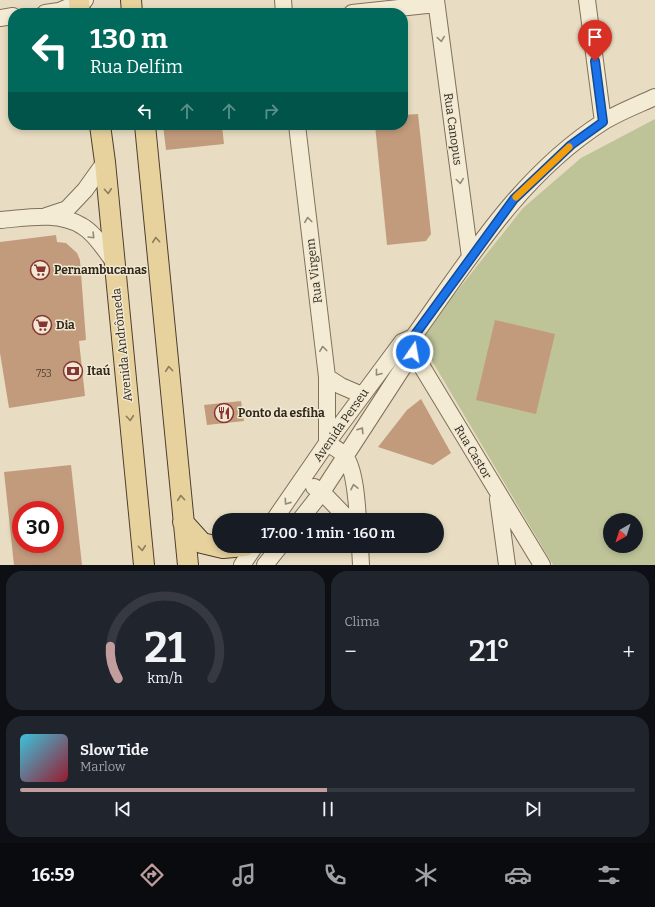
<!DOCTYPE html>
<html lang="pt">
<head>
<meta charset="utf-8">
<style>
  :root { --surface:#171b24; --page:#20242c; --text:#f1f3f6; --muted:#9ea1a6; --line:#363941; --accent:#c19d9e }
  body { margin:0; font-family:Bitter,serif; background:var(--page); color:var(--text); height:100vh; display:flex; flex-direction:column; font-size:15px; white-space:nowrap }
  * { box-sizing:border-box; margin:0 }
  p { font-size:13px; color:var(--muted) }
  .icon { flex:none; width:22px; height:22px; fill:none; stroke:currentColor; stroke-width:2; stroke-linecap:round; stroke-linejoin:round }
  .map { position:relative; height:565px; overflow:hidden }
  .details { display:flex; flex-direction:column; gap:6px; padding:6px; background:#0d0f14; flex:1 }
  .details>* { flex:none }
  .top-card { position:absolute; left:8px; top:8px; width:400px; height:122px; border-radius:16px; box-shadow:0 2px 6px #0003; background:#00695c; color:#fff; overflow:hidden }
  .needle { width:26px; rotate:219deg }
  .controls { position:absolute; left:603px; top:513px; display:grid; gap:8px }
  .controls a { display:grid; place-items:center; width:40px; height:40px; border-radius:50%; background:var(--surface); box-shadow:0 2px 6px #0003; font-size:20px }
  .speed { position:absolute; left:12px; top:501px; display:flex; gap:8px; font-size:20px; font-weight:700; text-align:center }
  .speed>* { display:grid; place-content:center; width:52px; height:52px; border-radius:50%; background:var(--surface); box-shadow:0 2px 6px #0003; line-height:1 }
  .speed .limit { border:6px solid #d22; background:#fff; color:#111 }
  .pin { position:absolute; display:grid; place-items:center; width:34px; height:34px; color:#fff; margin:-41px -17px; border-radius:50% 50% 50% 0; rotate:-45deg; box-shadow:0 0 4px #0007 }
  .pin .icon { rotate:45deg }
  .me { position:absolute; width:44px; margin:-22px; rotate:12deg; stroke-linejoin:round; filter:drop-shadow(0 0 3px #0008) }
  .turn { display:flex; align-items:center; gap:14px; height:84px; padding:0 16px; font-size:18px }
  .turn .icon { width:52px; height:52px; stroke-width:2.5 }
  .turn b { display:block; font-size:28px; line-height:34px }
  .lanes { display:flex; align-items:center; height:38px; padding:0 16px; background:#0003; justify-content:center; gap:20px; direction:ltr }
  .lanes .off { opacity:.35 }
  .big { font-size:30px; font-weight:600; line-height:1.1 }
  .details .card { flex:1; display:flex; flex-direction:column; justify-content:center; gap:6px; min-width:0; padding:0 14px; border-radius:16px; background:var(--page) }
  .details .dial { align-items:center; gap:0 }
  .dial svg { height:104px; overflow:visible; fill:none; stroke:var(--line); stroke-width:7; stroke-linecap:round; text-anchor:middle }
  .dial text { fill:var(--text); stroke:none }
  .song { display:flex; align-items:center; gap:12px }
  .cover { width:48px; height:48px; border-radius:6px; background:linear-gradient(135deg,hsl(190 70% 55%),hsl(350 70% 35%)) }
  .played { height:4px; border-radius:2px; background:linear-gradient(90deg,var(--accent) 50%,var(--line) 50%) }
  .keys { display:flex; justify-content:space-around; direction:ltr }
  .heat { display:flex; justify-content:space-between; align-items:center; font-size:22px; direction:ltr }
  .details .tiles { flex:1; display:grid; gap:6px; grid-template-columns:1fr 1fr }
  .card:last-child { grid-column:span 2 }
  .trip { position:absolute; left:212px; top:513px; width:232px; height:40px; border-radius:20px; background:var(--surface); box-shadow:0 2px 6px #0003; font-weight:600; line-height:40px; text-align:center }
  .dock { display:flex; height:64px; justify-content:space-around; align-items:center; background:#090b0e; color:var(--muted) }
  .dock .icon { width:28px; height:28px }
  .dock .active { color:var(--accent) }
  .dock b { font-size:18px; color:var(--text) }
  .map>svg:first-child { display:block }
</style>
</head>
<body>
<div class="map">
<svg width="655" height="565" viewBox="0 0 655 565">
  <rect width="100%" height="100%" fill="#e8ddc2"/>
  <path fill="#bec498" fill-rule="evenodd" d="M655,119V565H553L419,339L523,208L581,158ZM610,520H636V546H610Z"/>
  <path fill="#c29b7d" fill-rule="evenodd" d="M418,114L431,234L426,241L387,245L375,125H403V115Z
    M163,125H222L224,144L166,150Z
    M56,235L57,242L66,243L77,253L80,260L86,340L79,341L85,396L9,408L0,353V242Z
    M495,320L555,334L536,414L476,400Z
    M421,399L451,453L433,465L378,447L407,410Z
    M241,401L244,421L207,425L204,405Z
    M71,465L82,565H14L4,472ZM21,510H55V544H21Z"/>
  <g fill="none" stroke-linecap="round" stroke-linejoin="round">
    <defs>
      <path id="minor" d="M283,0L284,13
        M436,0L470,257
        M587,0L603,122
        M45,13L59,11L85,0
        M352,13L436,4
        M0,18L13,16
        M297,125L327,377L341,386L362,395
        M46,216L67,209L85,190L105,162
        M0,220C26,218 58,211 82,226C96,234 105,251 115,263
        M402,342L413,352L542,565
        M327,377V443C332,446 341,451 345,456C355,469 357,504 358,520
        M314,487L322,492L349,520
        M498,499L507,565
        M274,520L327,443L402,342L411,338
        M300,520L322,492L413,352L414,336C469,259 521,174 603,122C619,112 638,105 655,97
        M360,546L361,565
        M242,565L255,546
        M265,565L280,546"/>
      <path id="major" d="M79,0L80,13
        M131,0L132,13
        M100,125L105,162L144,565
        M145,125L188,565
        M183,522L202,543L223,548L245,546"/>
    </defs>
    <use href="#minor" stroke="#80705c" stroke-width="18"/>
    <use href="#major" stroke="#4e3e2f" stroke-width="22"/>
    <use href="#minor" stroke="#f4ebd4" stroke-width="16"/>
    <use href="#major" stroke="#e7d29e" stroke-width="20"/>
  </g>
  <defs><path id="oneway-chevron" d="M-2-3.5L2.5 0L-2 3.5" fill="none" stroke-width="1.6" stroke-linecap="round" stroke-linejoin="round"/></defs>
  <g stroke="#928a79">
    <use href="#oneway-chevron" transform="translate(441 39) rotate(82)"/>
    <use href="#oneway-chevron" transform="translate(460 181) rotate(82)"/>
    <use href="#oneway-chevron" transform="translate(308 220) rotate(-97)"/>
    <use href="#oneway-chevron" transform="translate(92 236) rotate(46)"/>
    <use href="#oneway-chevron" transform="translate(323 349) rotate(-97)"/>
    <use href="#oneway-chevron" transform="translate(378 373) rotate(128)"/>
    <use href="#oneway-chevron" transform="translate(361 430) rotate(-57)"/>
    <use href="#oneway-chevron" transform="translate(354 487) rotate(-102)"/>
    <use href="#oneway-chevron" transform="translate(287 502) rotate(125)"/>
  </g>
  <g stroke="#8c7d5e">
    <use href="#oneway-chevron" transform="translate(108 191) rotate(85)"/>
    <use href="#oneway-chevron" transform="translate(156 240) rotate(-95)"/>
    <use href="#oneway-chevron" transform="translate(169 369) rotate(-95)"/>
    <use href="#oneway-chevron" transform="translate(130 418) rotate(85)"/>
    <use href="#oneway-chevron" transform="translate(181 498) rotate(-95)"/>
    <use href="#oneway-chevron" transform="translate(142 548) rotate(85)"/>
  </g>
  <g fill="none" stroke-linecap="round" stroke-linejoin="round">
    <defs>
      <path id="route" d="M413,352L414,336L514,199L571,145L603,122L595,61"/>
    </defs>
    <use href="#route" stroke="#114b97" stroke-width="10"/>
    <use href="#route" stroke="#1a73e8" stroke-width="7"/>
    <path stroke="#f59e0b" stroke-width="7" d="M516,197L569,147"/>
  </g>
  <defs>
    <symbol id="supermarket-ring" viewBox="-11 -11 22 22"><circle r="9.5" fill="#f0e8d1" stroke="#873433" stroke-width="1.5"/><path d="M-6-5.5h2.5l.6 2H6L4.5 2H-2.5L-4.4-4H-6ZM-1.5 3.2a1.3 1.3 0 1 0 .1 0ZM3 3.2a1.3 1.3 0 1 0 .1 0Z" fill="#873433"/></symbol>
    <symbol id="bank-ring" viewBox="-11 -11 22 22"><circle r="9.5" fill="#f0e8d1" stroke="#873433" stroke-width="1.5"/><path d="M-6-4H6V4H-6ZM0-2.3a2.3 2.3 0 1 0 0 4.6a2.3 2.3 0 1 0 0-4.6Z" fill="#873433"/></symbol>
    <symbol id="restaurant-ring" viewBox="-11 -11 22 22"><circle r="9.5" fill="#f0e8d1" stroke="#873433" stroke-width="1.5"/><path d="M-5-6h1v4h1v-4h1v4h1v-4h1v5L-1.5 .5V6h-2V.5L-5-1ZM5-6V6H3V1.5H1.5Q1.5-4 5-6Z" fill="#873433"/></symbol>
  </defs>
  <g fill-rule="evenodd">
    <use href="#supermarket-ring" x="29" y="259" width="22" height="22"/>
    <use href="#supermarket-ring" x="31" y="314" width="22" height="22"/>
    <use href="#bank-ring" x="62" y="360" width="22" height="22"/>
    <use href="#restaurant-ring" x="213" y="402" width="22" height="22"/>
  </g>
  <g text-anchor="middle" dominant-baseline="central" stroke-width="3" stroke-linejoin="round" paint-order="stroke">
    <g font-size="10" fill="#554536">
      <text x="44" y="374">753</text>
    </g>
    <g font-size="12" fill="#31281e" stroke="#f0e8d1">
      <text transform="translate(453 129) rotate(82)">Rua Canopus</text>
      <text transform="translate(314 271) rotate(-97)">Rua Virgem</text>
      <text transform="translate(122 345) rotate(-96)">Avenida Andrômeda</text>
      <text transform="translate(341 425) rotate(-55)">Avenida Perseu</text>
      <text transform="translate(473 452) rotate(59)">Rua Castor</text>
    </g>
    <g font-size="12" font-weight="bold" fill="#31281e" stroke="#f0e8d1" text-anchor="start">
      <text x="54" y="270">Pernambucanas</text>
      <text x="56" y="325">Dia</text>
      <text x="87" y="371">Itaú</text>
      <text x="238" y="413">Ponto da esfiha</text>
    </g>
  </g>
</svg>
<div class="controls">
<a><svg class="needle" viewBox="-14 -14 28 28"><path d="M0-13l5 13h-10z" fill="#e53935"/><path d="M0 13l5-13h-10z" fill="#9ea1a6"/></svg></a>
</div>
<div class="speed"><div class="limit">30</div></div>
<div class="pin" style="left:595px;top:61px;background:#d93025"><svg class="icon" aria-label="arrive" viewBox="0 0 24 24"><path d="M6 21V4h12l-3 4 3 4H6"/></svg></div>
<svg class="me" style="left:413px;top:352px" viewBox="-20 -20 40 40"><circle r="17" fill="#1a73e8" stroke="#fff" stroke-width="3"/><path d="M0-11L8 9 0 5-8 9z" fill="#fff"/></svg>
<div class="trip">17:00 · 1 min · 160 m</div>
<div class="top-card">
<div class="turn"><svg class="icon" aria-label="left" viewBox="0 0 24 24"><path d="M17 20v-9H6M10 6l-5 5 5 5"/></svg><div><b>130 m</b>Rua Delfim</div></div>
<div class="lanes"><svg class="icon" aria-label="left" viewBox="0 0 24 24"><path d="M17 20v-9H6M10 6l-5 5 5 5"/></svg><svg class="icon off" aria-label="ahead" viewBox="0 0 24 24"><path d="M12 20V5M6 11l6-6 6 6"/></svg><svg class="icon off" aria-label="ahead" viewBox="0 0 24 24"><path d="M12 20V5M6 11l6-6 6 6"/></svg><svg class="icon off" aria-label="right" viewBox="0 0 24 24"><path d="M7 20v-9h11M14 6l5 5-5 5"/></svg></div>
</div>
</div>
<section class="details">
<div class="tiles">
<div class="card dial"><svg viewBox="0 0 100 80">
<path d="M14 69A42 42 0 1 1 86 69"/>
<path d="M14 69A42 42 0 0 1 8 44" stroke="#c19d9e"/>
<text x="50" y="56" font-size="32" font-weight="700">21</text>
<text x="50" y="72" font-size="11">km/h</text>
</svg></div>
<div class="card"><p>Clima</p>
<div class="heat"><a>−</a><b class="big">21°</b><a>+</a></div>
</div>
<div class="card">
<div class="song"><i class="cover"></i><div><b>Slow Tide</b><p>Marlow</p></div></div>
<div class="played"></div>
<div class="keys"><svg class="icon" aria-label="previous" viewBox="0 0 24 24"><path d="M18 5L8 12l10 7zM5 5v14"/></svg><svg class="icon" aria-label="pause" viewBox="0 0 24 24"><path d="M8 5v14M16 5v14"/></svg><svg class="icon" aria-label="next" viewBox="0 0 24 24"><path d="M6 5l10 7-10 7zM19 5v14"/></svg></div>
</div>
</div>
</section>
<nav class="dock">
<b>16:59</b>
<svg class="icon active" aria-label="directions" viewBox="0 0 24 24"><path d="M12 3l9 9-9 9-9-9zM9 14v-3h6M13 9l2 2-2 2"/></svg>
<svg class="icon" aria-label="music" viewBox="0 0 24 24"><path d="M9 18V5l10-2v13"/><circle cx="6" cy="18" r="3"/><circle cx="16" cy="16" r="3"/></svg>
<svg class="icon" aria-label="phone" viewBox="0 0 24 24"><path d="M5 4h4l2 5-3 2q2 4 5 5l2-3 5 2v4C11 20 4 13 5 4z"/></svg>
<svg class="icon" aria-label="climate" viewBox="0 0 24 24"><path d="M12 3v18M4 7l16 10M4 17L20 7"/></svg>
<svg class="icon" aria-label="car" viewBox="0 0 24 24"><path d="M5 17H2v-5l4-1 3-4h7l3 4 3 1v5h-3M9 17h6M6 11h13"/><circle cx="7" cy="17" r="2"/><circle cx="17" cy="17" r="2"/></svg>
<svg class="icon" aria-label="filters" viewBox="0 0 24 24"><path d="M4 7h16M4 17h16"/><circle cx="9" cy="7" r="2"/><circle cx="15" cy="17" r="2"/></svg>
</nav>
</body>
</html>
